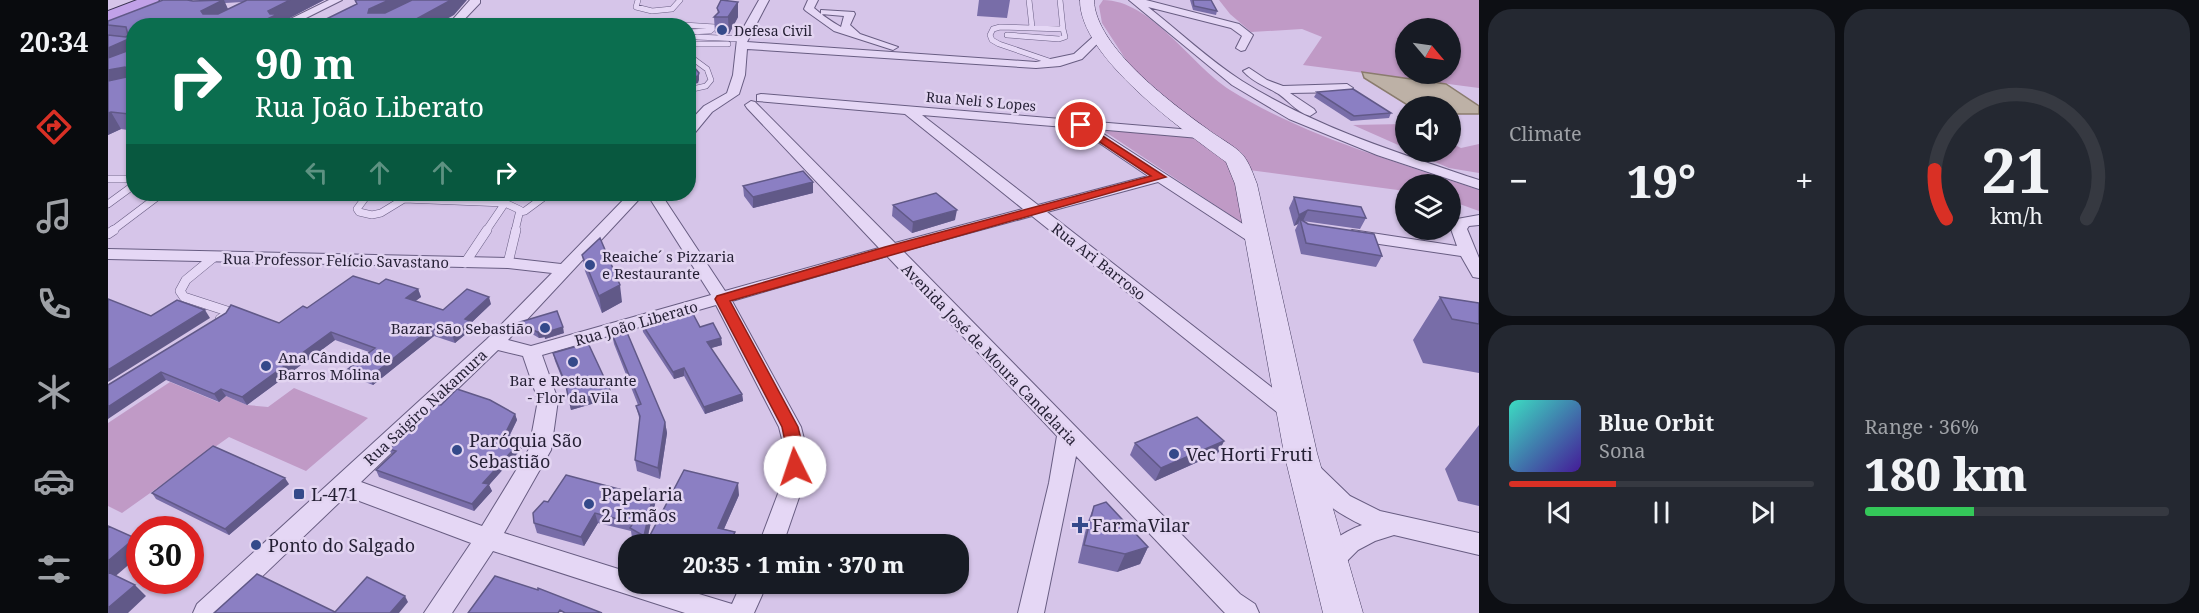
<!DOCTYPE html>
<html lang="en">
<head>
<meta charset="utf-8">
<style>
  :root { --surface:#171b24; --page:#242831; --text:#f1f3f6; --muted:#9ea1a6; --line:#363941; --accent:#d93025 }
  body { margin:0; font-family:"Noto Serif",serif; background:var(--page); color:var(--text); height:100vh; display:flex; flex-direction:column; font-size:22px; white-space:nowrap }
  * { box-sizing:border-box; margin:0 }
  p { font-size:20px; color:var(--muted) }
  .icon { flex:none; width:33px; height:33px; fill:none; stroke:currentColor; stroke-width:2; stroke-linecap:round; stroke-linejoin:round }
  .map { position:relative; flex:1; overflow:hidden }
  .details { display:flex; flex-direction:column; gap:9px; padding:9px; background:#0d0f14; width:720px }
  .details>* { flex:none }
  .hud { position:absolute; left:18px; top:18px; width:570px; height:183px; border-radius:24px; box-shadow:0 2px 4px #0004; background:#0b6e4f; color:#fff; overflow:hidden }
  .needle { width:39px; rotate:119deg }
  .buttons { position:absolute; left:1287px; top:18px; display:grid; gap:12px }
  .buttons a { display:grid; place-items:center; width:66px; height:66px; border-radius:50%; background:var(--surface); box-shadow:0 2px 4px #0004; font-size:30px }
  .speed { position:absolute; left:18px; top:516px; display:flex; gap:12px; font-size:30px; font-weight:700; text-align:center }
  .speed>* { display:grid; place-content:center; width:78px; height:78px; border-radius:50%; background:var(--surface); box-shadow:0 2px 4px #0004; line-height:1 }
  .speed .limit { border:9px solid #d22; background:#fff; color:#111 }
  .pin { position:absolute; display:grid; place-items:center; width:51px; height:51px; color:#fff; margin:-26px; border:3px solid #fff; border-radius:50%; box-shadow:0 2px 6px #0007 }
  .me { position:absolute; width:66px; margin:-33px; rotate:356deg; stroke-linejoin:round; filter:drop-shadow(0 0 4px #0008) }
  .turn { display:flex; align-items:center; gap:21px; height:126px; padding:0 30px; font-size:27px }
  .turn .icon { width:78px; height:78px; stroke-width:2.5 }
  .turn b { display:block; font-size:42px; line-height:51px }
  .lanes { display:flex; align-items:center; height:57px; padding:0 30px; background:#0003; justify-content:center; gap:30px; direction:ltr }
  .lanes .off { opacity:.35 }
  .big { font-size:45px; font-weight:800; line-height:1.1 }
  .details .tile { flex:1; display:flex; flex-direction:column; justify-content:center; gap:9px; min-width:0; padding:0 21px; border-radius:24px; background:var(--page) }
  .details .dial { align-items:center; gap:0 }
  .dial svg { height:156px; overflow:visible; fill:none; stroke:var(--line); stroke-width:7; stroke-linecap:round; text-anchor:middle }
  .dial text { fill:var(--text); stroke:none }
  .song { display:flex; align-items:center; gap:18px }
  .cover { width:72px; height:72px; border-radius:9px; background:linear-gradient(135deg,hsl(170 70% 55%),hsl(260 70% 35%)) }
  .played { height:6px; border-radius:3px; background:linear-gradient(90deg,var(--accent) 35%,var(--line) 35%) }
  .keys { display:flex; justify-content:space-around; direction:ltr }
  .heat { display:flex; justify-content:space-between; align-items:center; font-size:33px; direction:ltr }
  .charge { height:9px; border-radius:4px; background:linear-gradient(90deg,#34c759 36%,var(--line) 0) }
  .details .tiles { flex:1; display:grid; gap:9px; grid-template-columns:repeat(2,1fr) }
  .trip { position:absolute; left:510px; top:534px; width:351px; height:60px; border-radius:24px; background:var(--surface); box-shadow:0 2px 4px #0004; font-weight:800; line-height:60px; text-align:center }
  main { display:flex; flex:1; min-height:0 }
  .tabs { display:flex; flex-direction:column; width:108px; justify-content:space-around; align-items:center; background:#090b0e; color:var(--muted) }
  .tabs .icon { width:42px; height:42px }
  .tabs .on { color:var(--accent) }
  .tabs b { font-size:27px; color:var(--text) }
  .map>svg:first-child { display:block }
</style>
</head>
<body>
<main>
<nav class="tabs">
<b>20:34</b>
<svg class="icon on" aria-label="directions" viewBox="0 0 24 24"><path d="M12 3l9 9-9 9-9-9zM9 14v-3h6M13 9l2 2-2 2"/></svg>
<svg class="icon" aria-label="music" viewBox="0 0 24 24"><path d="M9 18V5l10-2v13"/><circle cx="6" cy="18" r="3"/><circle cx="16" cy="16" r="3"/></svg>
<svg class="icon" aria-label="phone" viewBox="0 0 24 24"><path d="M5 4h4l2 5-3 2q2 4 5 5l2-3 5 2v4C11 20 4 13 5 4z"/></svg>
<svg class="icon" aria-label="climate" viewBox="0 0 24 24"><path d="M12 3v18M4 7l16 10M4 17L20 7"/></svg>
<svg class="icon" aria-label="car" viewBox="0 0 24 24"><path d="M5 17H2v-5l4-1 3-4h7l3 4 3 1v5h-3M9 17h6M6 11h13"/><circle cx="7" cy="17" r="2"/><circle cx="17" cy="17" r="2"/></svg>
<svg class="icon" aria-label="filters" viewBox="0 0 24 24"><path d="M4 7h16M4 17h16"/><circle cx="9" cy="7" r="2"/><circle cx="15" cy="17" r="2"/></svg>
</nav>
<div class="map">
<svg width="1371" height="613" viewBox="0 0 1371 613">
  <rect width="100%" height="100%" fill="#d6c5e9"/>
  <path fill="#c09ac6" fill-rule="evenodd" d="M995,0C1043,0 1083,65 1122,90C1198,137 1287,161 1371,190V211L1343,201L1342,184H1298L1297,191L1141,170L1022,66L994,23L991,6Z
    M1111,0H1371V88L1195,65L1214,37L1194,29L1143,32L1122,14ZM1298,28H1342V74H1298Z
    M1295,124L1297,125V148L1245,125Z
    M993,129L1087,136L1116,157L1126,175L1137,225Z
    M1343,143L1353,148L1371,144V173L1341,168L1304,152H1342Z
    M62,382L110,402L118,396L139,405L160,407L186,388L260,418L198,471L121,437L14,513L0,506V423Z"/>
  <path fill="#bdb1a6" stroke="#8a7c6e" stroke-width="1.5" d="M1254,72L1338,84L1371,106V114H1343L1342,106H1301L1256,78Z"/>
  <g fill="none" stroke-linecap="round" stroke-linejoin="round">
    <defs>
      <path id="service-far2" d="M530,0L528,7L544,11L564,9L572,0
        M921,0L924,27
        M544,23L607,27L602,31L580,32
        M899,35L951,39L957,37L955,29
        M589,37L634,39
        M580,44H620
        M580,55L599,69L603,80L598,86L580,90
        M947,63L891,44L884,40L882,35L885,29L892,27L955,29L952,0"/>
      <path id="service-far1" d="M0,179H26
        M260,194L249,209L251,212L264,215L273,213L296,199L397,203L412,210L407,231
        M0,204L26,185
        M412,212L417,211L440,194
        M4,231L53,194
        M378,231L397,203"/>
      <path id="service" d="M0,234L6,230
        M106,257L78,280L72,291L76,297L119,311V315L112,319
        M357,263L379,230
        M400,263L408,230"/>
      <path id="minor" d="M221,0H234L182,26H168Z
        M362,0H372V3L350,26H339Z
        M651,0H661L639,42L928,62L966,54L987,35L991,34L996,37L974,59L952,66L928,68L639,49L637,75L631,94L604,112L585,135L580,136V123L596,106L619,93L625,75L629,39Z
        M700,0H710L706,8C715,16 723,21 733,27L736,16L713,14V10L746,12L747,14L742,25L752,34L790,47L785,50L726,31L698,11L696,9Z
        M1021,0H1038L1131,24L1145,35L1137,50L1133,51L1128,48L1134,36L1123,28L1040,7C1071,31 1101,60 1134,81C1207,127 1290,153 1371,180V189L1269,155L1181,119L1124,85Z
        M1141,68L1159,80L1175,86L1239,84L1245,88L1239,92L1182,93L1206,109L1208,112L1202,116C1187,112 1178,97 1167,92C1155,85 1145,82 1135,71Z
        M653,94L1096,131L1098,134L1096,137L1091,138L988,129L1155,237L1157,240L1155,243H1143L1050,182L939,212L1189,407L1192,412L1189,417L1182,420L1175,417L924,216L795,251L1132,594L1147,604L1151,613H1117L1114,610L968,456L936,613H910L941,483L949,436L779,256L624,301L693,427L699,451L696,483L675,544H651L674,483L677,451L671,427L608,305L434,355L450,400L443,450L396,533L520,572V584H558L624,604L633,584H659L646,613H577L385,551L344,613H316L363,543L238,496L116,613H85L89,604L379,339L444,273L400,268L0,259V249L400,258L453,264L521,194H536L400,340L423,346L603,295L539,194H553L617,291L771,248L639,108L637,105L643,101L647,102L787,243L915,209L797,114L649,101V95ZM814,115L969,128L1040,176L930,205ZM390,350L415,356L430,400L421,449L374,526L253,482Z
        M1371,215V225L1361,226L1359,229L1371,258V278L1365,277L1353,256L1244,240L1236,235L1244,230L1349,246L1343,229L1349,219Z
        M1204,464L1212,467L1242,496L1272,511L1371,533V555L1286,535L1267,541L1250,550L1229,571L1220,574L1211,571L1207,563C1217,544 1235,532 1254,525C1229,513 1206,498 1193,473L1196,467Z"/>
      <path id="secondary" d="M972,0H986C987,46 1063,103 1098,128C1109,137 1126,145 1135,155C1142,164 1145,174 1149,184L1209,453L1255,613H1215L1176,453L1127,184L1118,162C1076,131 971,57 972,0Z"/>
      <path id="primary" d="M29,0H51L49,3L0,22V11Z"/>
    </defs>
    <use href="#service-far2" stroke="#685d82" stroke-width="6"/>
    <use href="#service-far1" stroke="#685d82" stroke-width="8"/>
    <use href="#service" stroke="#685d82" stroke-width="10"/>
    <use href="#minor" stroke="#685d82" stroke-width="2"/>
    <use href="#secondary" stroke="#494064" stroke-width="1"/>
    <use href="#primary" stroke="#383150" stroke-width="2"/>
    <use href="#service-far2" stroke="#e5d7f5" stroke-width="5"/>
    <use href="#service-far1" stroke="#e5d7f5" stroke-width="7"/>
    <use href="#service" stroke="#e5d7f5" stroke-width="9"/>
    <use href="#minor" fill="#e5d7f5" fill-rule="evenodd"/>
    <use href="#secondary" fill="#e5d7f5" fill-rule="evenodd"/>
    <use href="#primary" fill="#c1a1e8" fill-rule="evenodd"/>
  </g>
  <path fill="#786da8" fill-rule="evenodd" d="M100,0H216L174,22L175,26H26V131L13,129L0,135V21ZM135,2L120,9L117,3Z
    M871,0H902L899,18L869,16Z
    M1082,0H1103L1109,11L1108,15L1085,10Z
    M630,2V17L621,34L607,33L606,17L610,14L609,8Z
    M1209,92L1283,113L1281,118L1243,121L1206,97Z
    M635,186L705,193L645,208L636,196Z
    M1186,197L1258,218L1252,229L1195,221L1274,256L1268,267L1193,254L1187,230L1190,224L1186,226L1181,208Z
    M785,205L847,220L804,233L784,216Z
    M474,255L514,302L494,313L477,271Z
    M271,284L310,289L313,297L307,301L335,310L383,304L363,323L365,328L347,343L326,336L265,385L244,377L240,369L261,352L227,340L139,405L118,396L111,402L58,380L0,385L171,323L199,308Z
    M1332,297L1371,303V373L1315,363L1305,340Z
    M412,322L456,333L437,339V337L431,338L414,328Z
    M534,324L592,327L613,338L614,345L603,348L634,394L635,401L597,414L576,376L566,379L535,332Z
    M504,334L557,422L559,433L552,479L529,471L527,460L532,421L528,406L530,405L506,344Z
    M445,353L504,398L463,410L459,391L447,361Z
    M407,414L409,420L402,435L414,440L416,446L381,485L384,491L366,511L271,477L268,470L284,455L281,449Z
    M1371,425V506L1350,501L1337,469Z
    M1116,441L1110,453L1047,481L1022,455L1027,443Z
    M181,484L121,535L48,499L44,493Z
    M546,491L548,500L539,540L631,495L616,529L627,532V544H536L524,538L523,531L490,523L476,546L429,533L426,523L440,502L537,496Z
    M986,506L1040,547L1032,564L1009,572L970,563L979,524Z"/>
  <path fill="#615988" d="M115,0H116L122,14L100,26L93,11Z
    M182,0H216L174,22L175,26H144L160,11Z
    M281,0H314L266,24L260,13L261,9Z
    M343,0H359L346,15L328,25L312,26L310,18Z
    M630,2V17L621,34L620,17Z
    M18,40L26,54L0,67V48Z
    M17,67L26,83L0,88V70Z
    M591,73V80L590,83L580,86V79Z
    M586,87L587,93L581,110V104Z
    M3,112L13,129L0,135V113Z
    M26,112V123L21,114Z
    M705,182V193L645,208V197Z
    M849,210L847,220L804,233L805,222Z
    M1200,210L1195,221L1193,222L1192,219L1190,224L1186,226L1191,215Z
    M512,285L514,302L494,313L491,296Z
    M310,289L313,297L301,306L298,298Z
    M381,297L383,304L363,323L365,328L347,343L344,335L357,319Z
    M97,310L102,318L0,382V370Z
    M455,327L456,333L437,339L436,333Z
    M323,328L326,336L265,385L261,378Z
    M435,331L437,337L431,338L429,332Z
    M223,332L227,340L139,405L134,397Z
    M613,338L614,345L600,349L599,342Z
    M576,368V376L566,379L565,372Z
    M53,372L58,380L0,419V407Z
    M113,389L118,396L111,402L106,394Z
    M502,390L504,398L463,410L461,402Z
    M634,394L635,401L597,414L596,407Z
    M407,414L409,420L399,440L397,434Z
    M557,422L559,433L552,479L550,468Z
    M414,440L416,446L381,485L384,491L366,511L364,504L375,483Z
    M1116,441L1110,453L1047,481L1053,468Z
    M177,478L181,484L121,535L117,529Z
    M630,483L631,495L611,540L610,528Z
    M546,491L548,500L538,544L536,536Z
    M487,513L490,523L476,546L473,537Z
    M627,532V544H621Z
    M27,538L32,544V555L3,580L0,576V561Z
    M1040,547L1032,564L1009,572L1017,554Z
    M27,585L38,596L20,613H0V608Z
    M297,596L300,602L291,613H282Z"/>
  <path fill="#8b7fc3" stroke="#615988" stroke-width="1.5" d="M55,0H79L85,1L115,0L93,11L95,14H110L139,0H182L160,11L162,14H170L144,26H26V112L21,114L3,112L0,113V81L19,77L20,69L17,67L0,70V58L19,51L18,40L0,48V35L18,37L20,35L18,27L0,25V21Z
    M247,0H281L261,9L260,13H277L304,0H343L310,18L327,20L317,26H204L249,4Z
    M613,0L630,2L620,17H606L611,12L609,8Z
    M1085,0H1103L1109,11L1086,6Z
    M580,61H581L591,73L590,76L580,79Z
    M580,87H586L581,104H580Z
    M1245,89L1283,113L1246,116L1209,92Z
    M695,171L705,182L645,197L635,186Z
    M828,193L849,210L805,222L785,205Z
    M1186,197L1253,207L1258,218L1200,210L1191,215Z
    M1192,219L1200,224L1266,234L1274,256L1198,243Z
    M492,238L512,285L491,296L474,255Z
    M245,276L271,284L278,279L310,289L298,298L335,310L359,289L381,297L357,319L362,321L344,335L323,328L261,378L240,369L267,348L223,332L134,397L113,389L106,394L53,372L0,407V385L118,313L123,305L171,323L195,306L199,308Z
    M1332,297L1371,303V324L1344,319Z
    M0,299L43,316L69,300L97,310L0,370Z
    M583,310L592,327L605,323L613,338L599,342L634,394L596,407L576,368L565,372L534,324Z
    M449,311L455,327L436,333L435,331L429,332L412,322Z
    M518,330L557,422L550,468L527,460L532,416L528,406L533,404L504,334Z
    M480,343L502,390L461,402L458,385L445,353Z
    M349,389L382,400L407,414L397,434L414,440L375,483L381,484L364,504L268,470L288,451L281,449L328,404L333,405Z
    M1089,417L1116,441L1053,468L1027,443Z
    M105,446L177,478L117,529L44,493Z
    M576,470L630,483L610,528L627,532L621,544H544L538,543Z
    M458,475L537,496L540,489L546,491L536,536L522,528L525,523L487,513L473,537L426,523L425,513L436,501L440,502Z
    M998,502L1040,547L1017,554L976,545L986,506Z
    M0,526L27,538L0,561Z
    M0,572L27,585L0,608Z
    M149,574L227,612L259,577L297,596L282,613H106Z
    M387,576L430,590V588L494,613H457L452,610L450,613H360Z"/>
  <path fill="#d93025" stroke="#8d1f18" stroke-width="1.5" d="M973,122L1058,177L622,301L690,427L696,451L693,472L687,474L681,472L678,467L679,451L674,427L607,299L609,296L777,247L1043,176L969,127L968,125Z"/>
  <g fill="#34498a" stroke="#e2d4f1" stroke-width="2">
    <circle cx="614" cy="30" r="6"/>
    <circle cx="482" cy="265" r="6"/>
    <circle cx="437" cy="328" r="6"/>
    <circle cx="465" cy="362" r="6"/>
    <circle cx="158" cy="366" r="6"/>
    <circle cx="349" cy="450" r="6"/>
    <circle cx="1066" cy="454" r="6"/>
    <rect x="185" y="488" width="12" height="12" rx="3"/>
    <circle cx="481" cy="504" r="6"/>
    <path d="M969 516h6v6h6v6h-6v6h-6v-6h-6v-6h6z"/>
    <circle cx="148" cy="545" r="6"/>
  </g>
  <g text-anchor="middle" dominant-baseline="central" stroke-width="5" stroke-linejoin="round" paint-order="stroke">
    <g font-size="14" fill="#241f34" stroke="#e2d4f1" text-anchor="start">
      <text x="626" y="30">Defesa Civil</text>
    </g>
    <g font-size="14" fill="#241f34" stroke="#e2d4f1">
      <text transform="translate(873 101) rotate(5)">Rua Neli S Lopes</text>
    </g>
    <g font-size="15" fill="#241f34" stroke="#e2d4f1" text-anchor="start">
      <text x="494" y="256">Reaiche´ s Pizzaria<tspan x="494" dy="17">e Restaurante</tspan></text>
      <text x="425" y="328" text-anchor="end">Bazar São Sebastião</text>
      <text x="170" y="357">Ana Cândida de<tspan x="170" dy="17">Barros Molina</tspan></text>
      <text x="465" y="380" text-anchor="middle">Bar e Restaurante<tspan x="465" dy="17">- Flor da Vila</tspan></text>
    </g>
    <g font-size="15" fill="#241f34" stroke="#e2d4f1">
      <text transform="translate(228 260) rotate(1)">Rua Professor Felício Savastano</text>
      <text transform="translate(991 261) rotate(38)">Rua Ari Barroso</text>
      <text transform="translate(528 323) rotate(-16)">Rua João Liberato</text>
      <text transform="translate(882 354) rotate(46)">Avenida José de Moura Candelaria</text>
      <text transform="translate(317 407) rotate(-43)">Rua Saigiro Nakamura</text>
    </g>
    <g font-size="18" fill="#241f34" stroke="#e2d4f1" text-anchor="start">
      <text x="361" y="440">Paróquia São<tspan x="361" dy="21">Sebastião</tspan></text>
      <text x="1078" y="454">Vec Horti Fruti</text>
      <text x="203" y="494">L-471</text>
      <text x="493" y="494">Papelaria<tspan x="493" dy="21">2 Irmãos</tspan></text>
      <text x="984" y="525">FarmaVilar</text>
      <text x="160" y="545">Ponto do Salgado</text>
    </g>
  </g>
</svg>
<div class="buttons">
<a><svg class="needle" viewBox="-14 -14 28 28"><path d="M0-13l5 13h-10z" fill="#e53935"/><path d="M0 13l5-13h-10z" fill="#9ea1a6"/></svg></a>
<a><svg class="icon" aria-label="sound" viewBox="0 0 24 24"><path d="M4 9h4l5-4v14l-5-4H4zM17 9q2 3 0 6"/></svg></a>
<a><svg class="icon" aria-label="layers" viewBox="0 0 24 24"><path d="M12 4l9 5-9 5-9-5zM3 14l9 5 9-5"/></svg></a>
</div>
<div class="speed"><div class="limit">30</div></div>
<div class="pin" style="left:973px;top:125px;background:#d93025"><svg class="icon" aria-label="arrive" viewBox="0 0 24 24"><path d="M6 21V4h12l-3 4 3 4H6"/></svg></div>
<svg class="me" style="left:687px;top:467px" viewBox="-20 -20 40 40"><circle r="19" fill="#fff"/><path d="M0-13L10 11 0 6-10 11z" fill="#d93025"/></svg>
<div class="trip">20:35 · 1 min · 370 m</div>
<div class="hud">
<div class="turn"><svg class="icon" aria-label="right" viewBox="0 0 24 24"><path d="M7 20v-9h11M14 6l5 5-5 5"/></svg><div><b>90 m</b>Rua João Liberato</div></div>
<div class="lanes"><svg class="icon off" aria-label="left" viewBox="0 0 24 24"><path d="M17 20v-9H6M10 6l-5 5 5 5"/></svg><svg class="icon off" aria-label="ahead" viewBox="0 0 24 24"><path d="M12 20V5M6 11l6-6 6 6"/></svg><svg class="icon off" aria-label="ahead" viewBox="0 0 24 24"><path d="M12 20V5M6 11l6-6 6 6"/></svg><svg class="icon" aria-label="right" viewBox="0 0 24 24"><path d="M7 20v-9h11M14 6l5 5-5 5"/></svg></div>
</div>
</div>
<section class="details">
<div class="tiles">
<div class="tile"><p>Climate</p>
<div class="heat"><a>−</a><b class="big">19°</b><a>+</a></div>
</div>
<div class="tile dial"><svg viewBox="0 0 100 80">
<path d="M14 69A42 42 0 1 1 86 69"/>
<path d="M14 69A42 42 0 0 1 8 44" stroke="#d93025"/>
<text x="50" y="56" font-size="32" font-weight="700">21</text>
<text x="50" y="72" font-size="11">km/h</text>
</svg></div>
<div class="tile">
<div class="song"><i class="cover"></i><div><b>Blue Orbit</b><p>Sona</p></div></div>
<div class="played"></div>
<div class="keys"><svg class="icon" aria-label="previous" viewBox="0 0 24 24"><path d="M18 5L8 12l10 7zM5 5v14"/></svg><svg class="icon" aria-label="pause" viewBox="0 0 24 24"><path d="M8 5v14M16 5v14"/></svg><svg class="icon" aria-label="next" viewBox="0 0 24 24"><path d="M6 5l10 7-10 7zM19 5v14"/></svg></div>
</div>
<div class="tile"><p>Range · 36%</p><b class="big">180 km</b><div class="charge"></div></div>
</div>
</section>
</main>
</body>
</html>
